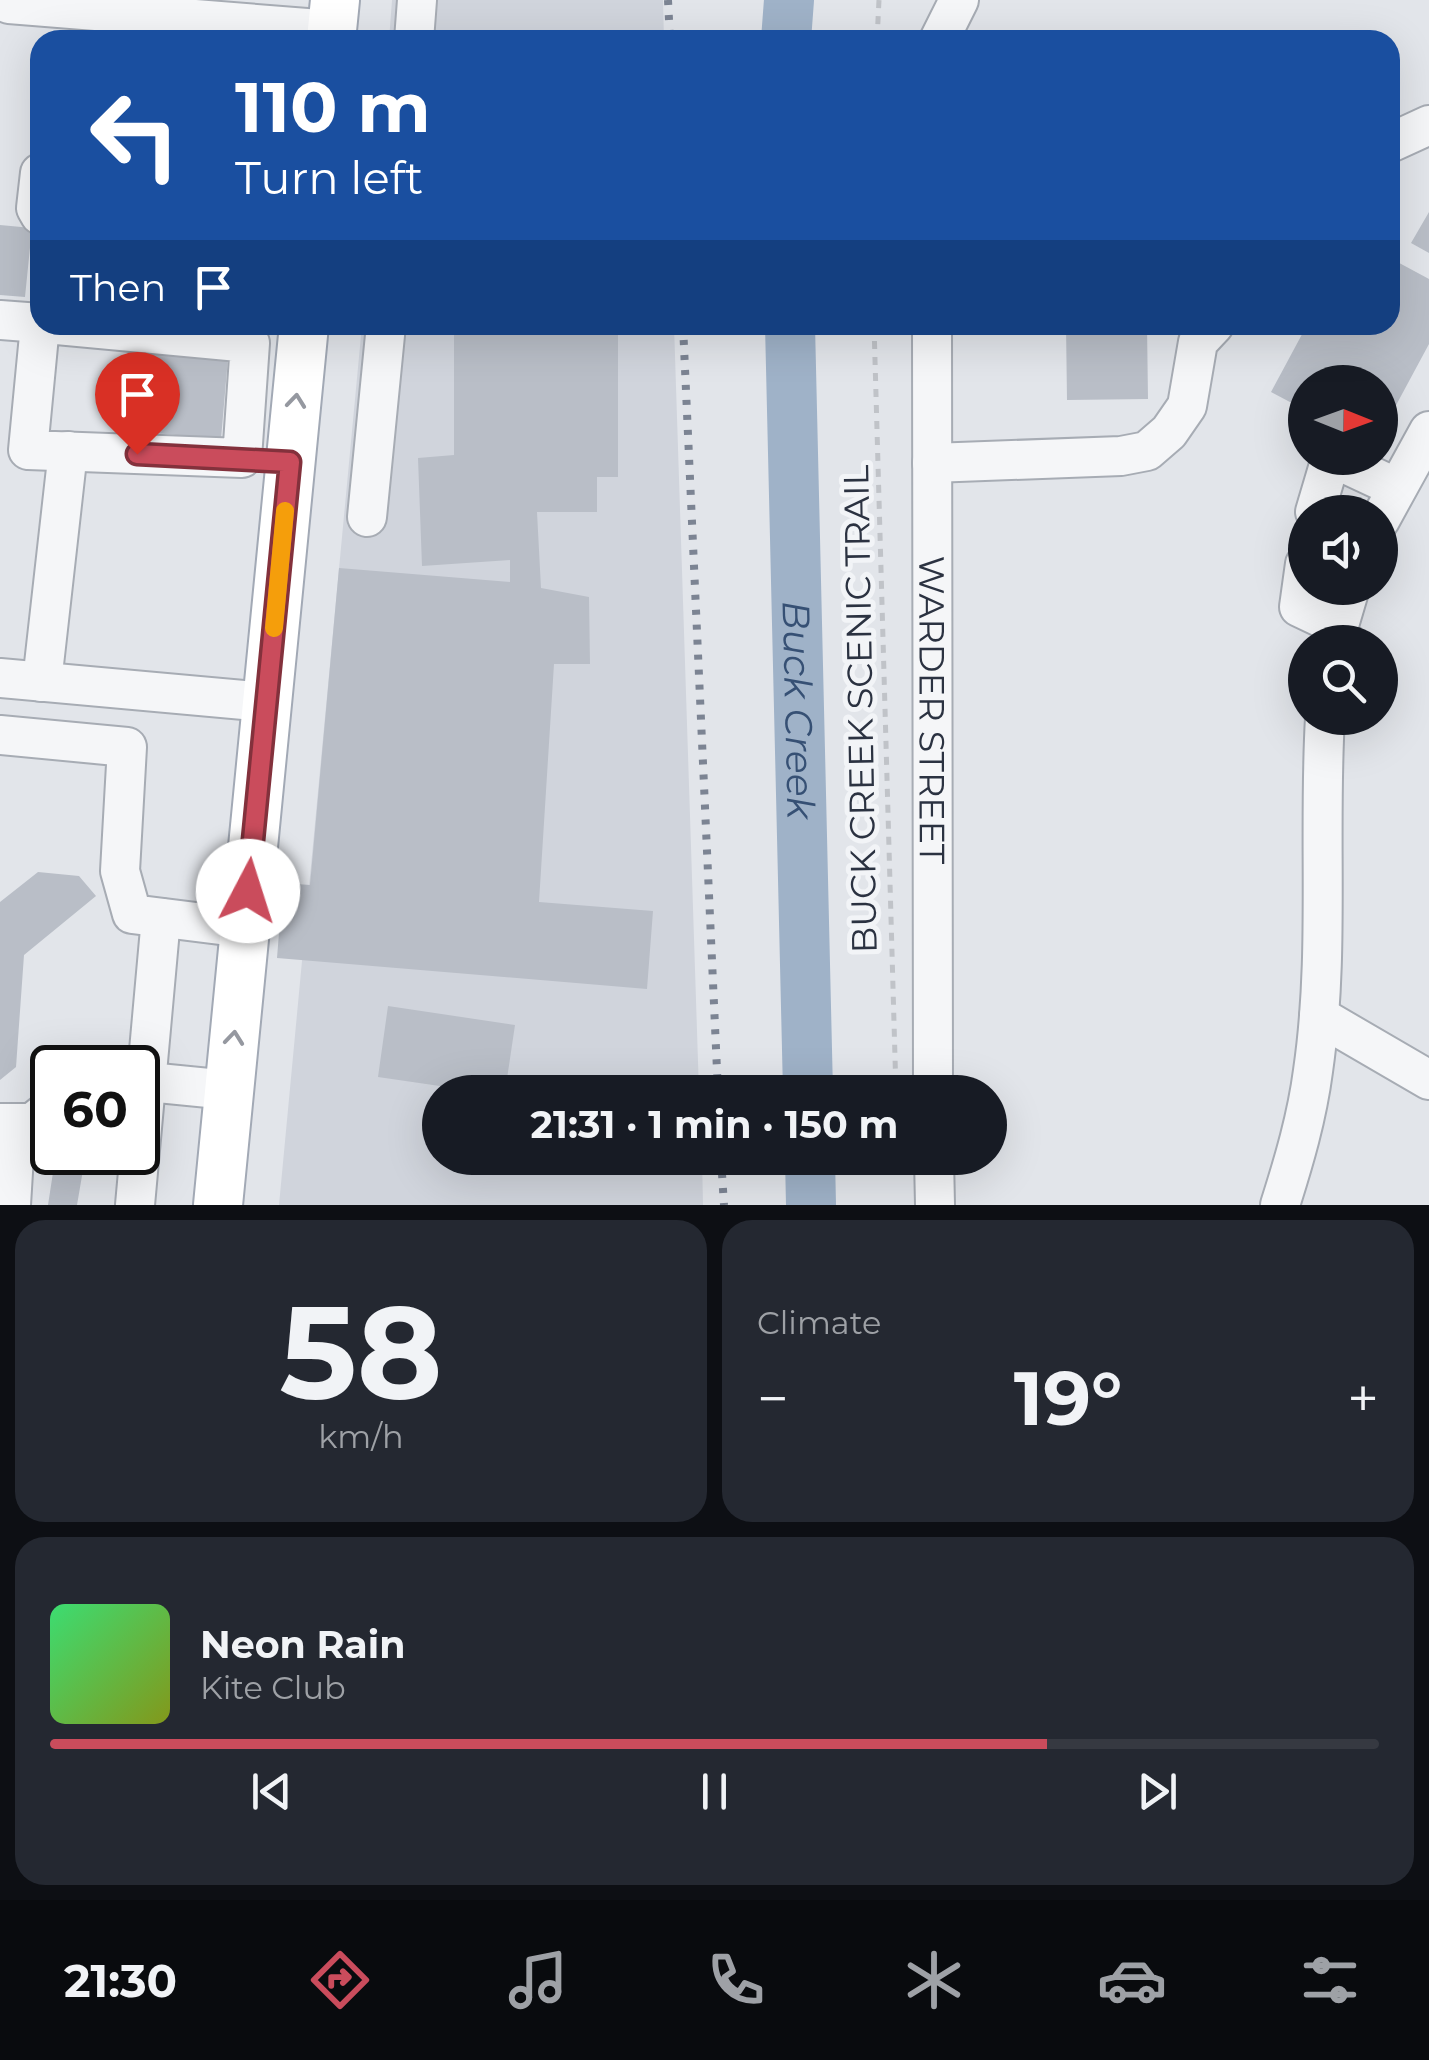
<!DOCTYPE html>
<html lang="en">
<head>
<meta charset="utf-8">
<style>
  :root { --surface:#171b24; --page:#242831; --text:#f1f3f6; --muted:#9ea1a6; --line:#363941; --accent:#ca4c5c }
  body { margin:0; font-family:Montserrat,sans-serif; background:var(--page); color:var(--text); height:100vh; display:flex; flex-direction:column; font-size:38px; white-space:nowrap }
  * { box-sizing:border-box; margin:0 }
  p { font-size:32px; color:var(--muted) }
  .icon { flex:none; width:55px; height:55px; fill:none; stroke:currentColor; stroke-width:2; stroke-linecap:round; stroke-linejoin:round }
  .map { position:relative; height:1205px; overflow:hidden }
  .panel { display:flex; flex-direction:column; gap:15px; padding:15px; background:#0d0f14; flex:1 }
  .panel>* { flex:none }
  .guide { position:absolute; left:30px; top:30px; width:1370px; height:305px; border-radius:30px; box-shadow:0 10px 40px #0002; background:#1a4fa0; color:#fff; overflow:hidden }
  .needle { width:65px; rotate:91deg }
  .fabs { position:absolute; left:1288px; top:365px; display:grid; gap:20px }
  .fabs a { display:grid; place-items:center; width:110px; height:110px; border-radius:50%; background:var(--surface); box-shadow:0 10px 40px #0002; font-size:50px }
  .speed { position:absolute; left:30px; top:1045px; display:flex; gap:20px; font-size:50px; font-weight:700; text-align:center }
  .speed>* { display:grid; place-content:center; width:130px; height:130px; border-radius:50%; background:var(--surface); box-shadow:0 10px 40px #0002; line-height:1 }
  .speed .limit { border:5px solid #111; border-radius:15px; background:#fff; color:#111 }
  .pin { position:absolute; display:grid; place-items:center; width:85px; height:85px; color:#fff; margin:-102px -42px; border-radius:50% 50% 50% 0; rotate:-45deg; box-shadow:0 0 10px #0007 }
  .pin .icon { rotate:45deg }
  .me { position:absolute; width:110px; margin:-55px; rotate:5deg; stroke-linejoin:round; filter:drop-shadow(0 0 8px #0008) }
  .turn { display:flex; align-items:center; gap:35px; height:210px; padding:0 40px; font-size:45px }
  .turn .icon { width:130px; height:130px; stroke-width:2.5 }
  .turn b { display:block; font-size:70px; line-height:85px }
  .then { display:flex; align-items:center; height:95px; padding:0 40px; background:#0003; gap:20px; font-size:38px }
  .big { font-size:75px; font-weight:700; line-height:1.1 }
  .panel .tile { flex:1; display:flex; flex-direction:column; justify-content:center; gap:15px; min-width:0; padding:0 35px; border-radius:30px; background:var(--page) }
  .panel .dial { align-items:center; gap:0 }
  .dial b { font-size:130px; line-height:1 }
  .song { display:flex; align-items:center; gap:30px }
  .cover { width:120px; height:120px; border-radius:15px; background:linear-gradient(135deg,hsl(140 70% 55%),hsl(70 70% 35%)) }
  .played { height:10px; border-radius:5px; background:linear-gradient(90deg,var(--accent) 75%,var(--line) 75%) }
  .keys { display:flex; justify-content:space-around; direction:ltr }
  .heat { display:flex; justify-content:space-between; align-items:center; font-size:55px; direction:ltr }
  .panel .tiles { flex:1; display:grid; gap:15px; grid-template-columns:1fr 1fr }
  .tile:last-child { grid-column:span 2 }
  .trip { position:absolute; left:422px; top:1075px; width:585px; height:100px; border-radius:50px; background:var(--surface); box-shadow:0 10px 40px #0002; font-weight:700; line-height:100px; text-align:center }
  .menu { display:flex; height:160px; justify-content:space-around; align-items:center; background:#090b0e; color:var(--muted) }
  .menu .icon { width:70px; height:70px }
  .menu .on { color:var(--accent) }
  .menu b { font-size:45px; color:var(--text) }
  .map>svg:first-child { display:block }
</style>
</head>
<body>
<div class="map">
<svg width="1429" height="1205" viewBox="0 0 1429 1205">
  <rect width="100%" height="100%" fill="#e2e5ea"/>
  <path fill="#d0d4dc" d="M392,0H663L664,40H389Z
    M362,325H674L699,1092H440V1158H702L703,1205H279Z"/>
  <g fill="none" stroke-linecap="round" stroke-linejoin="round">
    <g stroke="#9fb2c8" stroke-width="50">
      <path d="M786,40L789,0"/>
      <path id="s1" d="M790,325L808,1092"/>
      <path d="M810,1158L811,1205"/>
    </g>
  </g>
  <path fill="#b9bec7" d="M1429,212V253L1411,243Z
    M0,225L32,228L25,297L0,295Z
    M1390,258L1429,279V344L1380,435V382H1305V410L1271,392L1307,325H1390Z
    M454,325H618V477H597V512H537L541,588L589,597L590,664H554L539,902L653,911L647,989L277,958L283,883L310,885L339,568L510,582V560L422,566L418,458L454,455Z
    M1066,325H1147L1148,399L1067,400Z
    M128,348L228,358L221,439L120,430Z
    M38,872L79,876L96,896L24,955L16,1067L0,1080V902Z
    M388,1006L515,1025L505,1092H481L378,1077Z
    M54,1166L83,1170L77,1205H48Z"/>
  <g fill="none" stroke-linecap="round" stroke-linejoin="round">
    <defs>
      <g id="minor">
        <path d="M9,4L332,30"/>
        <path d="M414,40L417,0"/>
        <path d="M939,40L959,0"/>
        <path d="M1390,143L1429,125"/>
        <path d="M40,173L36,208L40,215"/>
        <path d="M0,320L40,323"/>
        <path d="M40,325L28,450L242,458L250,343L57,325"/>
        <path id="s2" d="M932,325L933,1092"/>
        <path d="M1333,458L1397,488"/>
        <path d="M932,463L1121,456L1147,451L1169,432L1187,406L1198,342L1214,325"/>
        <path d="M1315,512L1331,458"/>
        <path d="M367,517L386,325"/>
        <path d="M1380,520L1429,431"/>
        <path d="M1305,564L1299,607L1337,625"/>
        <path d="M1334,642L1350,588"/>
        <path d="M0,678L266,702"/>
        <path d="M42,682L68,451"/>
        <path d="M0,735L127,747L120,871L132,914L244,928"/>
        <path d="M1319,1016L1429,1080"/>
        <path d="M138,1081L229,1090"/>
        <path d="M0,1123H32L52,1107"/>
        <path d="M934,1158L935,1205"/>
        <path d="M11,1205L16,1123"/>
        <path d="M135,1205L161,918"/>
        <path d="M1280,1205C1294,1161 1307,1117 1313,1071C1330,955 1318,835 1325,718"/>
      </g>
      <path id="major" d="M331,40L335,0
        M218,1205L304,325"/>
    </defs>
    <use href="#minor" stroke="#a7acb4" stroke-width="42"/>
    <use href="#major" stroke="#a2a9b5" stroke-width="52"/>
    <path stroke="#c0c3c8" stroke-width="5" stroke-dasharray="8 8" stroke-linecap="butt" d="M877,40L879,0
      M874,325L896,1092"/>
    <use href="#minor" stroke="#f5f6f8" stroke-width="38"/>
    <use href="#major" stroke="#fff" stroke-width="48"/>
    <path stroke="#7c8493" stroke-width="8" stroke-dasharray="5 10" stroke-linecap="butt" d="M668,0L670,40
      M683,325L718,1092
      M721,1158L724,1205"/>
  </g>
  <defs><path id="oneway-chevron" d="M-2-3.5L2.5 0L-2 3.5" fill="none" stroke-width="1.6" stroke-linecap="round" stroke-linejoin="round" transform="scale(2.5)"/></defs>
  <g stroke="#9598a0">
    <use href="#oneway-chevron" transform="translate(296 401) rotate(-84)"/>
    <use href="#oneway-chevron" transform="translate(234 1038) rotate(-84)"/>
  </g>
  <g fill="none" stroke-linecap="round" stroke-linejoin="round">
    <defs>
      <path id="route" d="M137,454L290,462L248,891"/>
    </defs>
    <use href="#route" stroke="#83313c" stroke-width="25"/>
    <use href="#route" stroke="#ca4c5c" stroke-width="18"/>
    <path stroke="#f59e0b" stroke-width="18" d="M274,628L285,511"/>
  </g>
  <g text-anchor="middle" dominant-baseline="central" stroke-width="10" stroke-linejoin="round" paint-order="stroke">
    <g font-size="35" fill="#2b3241" stroke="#f2f4f7">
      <text transform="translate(860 709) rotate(-91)">BUCK CREEK SCENIC TRAIL</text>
      <text stroke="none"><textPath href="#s2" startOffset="385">WARDER STREET</textPath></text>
    </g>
    <g font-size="38" font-style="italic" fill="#365074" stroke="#f2f4f7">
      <text stroke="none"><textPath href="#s1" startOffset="385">Buck Creek</textPath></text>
    </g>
  </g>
</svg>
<div class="fabs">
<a><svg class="needle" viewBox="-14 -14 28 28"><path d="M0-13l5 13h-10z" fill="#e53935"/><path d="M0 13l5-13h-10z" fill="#9ea1a6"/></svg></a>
<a><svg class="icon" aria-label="sound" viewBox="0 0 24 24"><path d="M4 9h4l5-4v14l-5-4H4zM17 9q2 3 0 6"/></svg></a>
<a><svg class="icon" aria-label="search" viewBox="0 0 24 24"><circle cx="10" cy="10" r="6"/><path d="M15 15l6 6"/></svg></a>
</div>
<div class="speed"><div class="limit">60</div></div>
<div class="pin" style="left:137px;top:454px;background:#d93025"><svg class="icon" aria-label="arrive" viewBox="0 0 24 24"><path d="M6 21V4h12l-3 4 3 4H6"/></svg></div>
<svg class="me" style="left:248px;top:891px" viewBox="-20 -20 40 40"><circle r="19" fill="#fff"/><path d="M0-13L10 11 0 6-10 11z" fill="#ca4c5c"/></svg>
<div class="trip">21:31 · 1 min · 150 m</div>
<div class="guide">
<div class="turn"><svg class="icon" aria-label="left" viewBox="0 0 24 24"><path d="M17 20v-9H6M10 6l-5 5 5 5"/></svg><div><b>110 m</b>Turn left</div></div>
<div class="then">Then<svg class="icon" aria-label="arrive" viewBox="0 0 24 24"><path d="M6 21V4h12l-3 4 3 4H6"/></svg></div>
</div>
</div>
<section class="panel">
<div class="tiles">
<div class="tile dial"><b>58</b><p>km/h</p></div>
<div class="tile"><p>Climate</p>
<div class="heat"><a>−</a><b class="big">19°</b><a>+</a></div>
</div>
<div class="tile">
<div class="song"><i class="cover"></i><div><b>Neon Rain</b><p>Kite Club</p></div></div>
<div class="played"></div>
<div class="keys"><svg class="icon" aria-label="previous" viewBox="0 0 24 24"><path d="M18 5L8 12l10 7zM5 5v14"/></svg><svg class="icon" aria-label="pause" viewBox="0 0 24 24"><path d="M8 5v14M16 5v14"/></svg><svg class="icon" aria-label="next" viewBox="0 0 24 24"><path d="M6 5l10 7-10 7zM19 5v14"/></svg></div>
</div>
</div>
</section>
<nav class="menu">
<b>21:30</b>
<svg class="icon on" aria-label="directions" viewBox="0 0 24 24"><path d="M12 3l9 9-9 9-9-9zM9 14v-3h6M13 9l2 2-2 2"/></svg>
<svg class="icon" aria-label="music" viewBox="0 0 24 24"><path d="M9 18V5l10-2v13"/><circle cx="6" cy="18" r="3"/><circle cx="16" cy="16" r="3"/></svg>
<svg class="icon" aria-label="phone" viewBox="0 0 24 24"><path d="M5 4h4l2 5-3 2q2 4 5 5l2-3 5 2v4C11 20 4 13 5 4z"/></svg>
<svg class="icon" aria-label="climate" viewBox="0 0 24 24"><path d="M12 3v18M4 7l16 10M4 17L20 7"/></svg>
<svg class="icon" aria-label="car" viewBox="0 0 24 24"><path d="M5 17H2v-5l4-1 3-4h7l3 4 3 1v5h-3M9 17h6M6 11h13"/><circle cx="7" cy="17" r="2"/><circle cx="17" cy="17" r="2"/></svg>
<svg class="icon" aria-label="filters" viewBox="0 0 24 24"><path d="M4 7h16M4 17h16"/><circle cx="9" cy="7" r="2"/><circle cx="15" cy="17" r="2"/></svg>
</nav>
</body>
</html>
